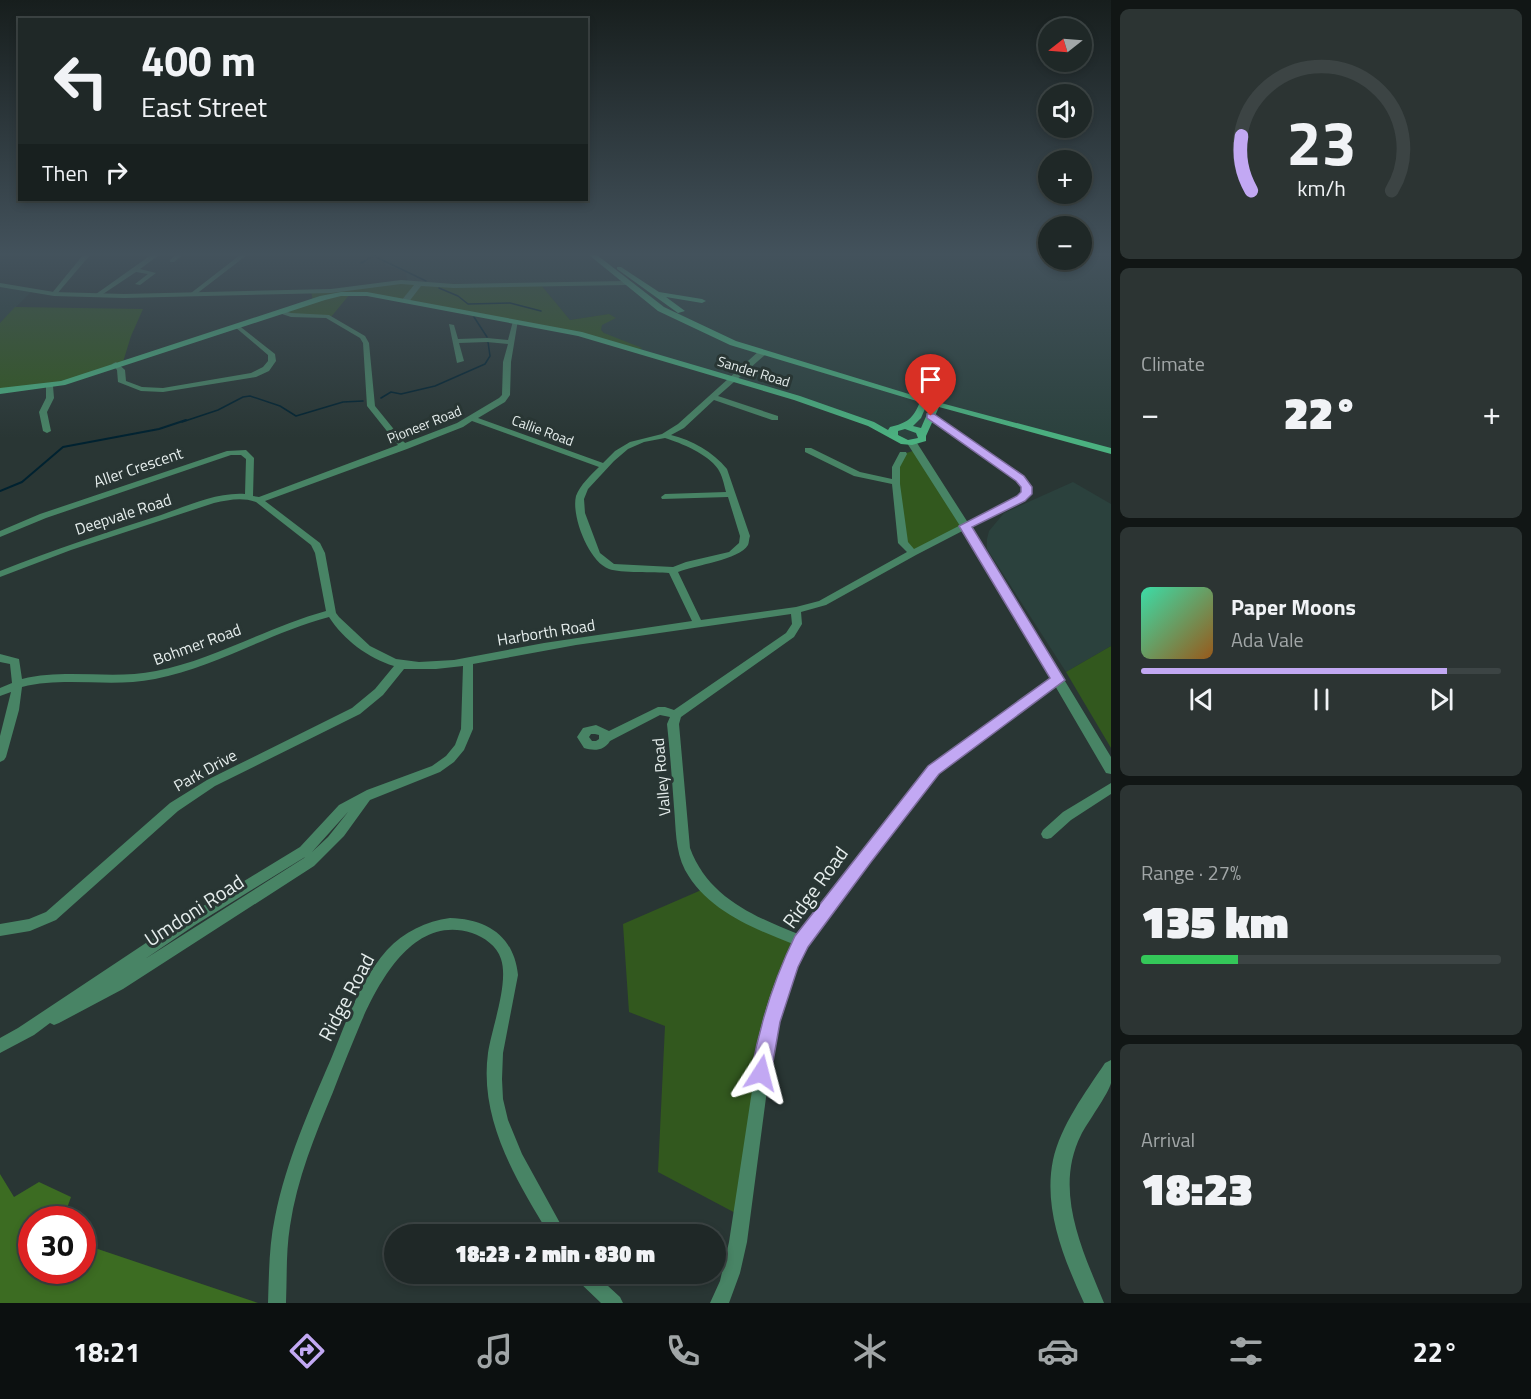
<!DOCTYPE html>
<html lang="en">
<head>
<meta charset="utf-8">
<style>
  :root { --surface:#1f2827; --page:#2c3433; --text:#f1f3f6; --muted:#a1a6a7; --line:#3c4444; --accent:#c2a8f3 }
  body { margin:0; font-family:"Titillium Web",sans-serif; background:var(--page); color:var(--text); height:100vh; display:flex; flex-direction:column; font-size:22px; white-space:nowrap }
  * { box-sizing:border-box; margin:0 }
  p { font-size:20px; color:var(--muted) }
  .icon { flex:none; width:33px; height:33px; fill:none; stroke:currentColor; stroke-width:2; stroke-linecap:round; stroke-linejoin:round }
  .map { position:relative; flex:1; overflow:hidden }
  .side { display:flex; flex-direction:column; gap:9px; padding:9px; background:#111615; width:420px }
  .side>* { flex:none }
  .banner { position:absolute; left:18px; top:18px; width:570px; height:183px; border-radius:0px; box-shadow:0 3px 9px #0003,0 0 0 2px var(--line); background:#1f2827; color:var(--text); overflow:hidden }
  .needle { width:39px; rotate:253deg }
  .controls { position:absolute; left:1038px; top:18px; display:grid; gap:12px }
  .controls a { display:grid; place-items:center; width:54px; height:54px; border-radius:50%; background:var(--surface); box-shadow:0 3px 9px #0003,0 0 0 2px var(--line); font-size:30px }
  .speed { position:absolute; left:18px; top:1206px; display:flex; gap:12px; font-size:30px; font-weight:700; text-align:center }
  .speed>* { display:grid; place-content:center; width:78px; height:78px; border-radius:50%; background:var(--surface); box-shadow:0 3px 9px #0003,0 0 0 2px var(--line); line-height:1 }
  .speed .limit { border:9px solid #d22; background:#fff; color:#111 }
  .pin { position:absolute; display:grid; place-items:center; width:51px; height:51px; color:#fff; margin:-62px -26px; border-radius:50% 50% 50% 0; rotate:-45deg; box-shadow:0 0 6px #0007 }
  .pin .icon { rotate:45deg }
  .me { position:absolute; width:66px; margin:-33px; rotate:9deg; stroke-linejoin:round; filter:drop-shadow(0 0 4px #0008) }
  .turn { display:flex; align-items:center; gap:21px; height:126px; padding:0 24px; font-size:27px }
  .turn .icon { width:78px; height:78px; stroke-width:2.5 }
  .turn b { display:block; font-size:42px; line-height:51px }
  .then { display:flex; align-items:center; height:57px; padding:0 24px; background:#0003; gap:12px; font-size:22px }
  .big { font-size:45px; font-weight:800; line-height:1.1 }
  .side .card { flex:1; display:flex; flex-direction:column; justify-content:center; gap:9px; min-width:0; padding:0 21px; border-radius:9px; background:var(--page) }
  .side .dial { align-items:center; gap:0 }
  .dial svg { height:156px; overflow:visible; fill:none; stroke:var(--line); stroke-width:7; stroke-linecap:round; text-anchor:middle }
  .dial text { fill:var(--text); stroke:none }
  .song { display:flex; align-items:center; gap:18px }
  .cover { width:72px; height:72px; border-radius:9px; background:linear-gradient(135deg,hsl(160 70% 55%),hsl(30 70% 35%)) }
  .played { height:6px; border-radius:3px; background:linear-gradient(90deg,var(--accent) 85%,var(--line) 85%) }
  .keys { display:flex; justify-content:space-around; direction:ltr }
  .heat { display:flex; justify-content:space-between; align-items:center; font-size:33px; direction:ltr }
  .charge { height:9px; border-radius:4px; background:linear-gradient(90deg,#34c759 27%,var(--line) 0) }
  .trip { position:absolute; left:384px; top:1224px; width:342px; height:60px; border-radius:30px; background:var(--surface); box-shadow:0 3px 9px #0003,0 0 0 2px var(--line); font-weight:800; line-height:60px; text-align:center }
  .tab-bar { display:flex; height:96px; justify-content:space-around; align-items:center; background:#0c1010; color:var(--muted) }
  .tab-bar .icon { width:42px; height:42px }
  .tab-bar .on { color:var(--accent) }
  .tab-bar b { font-size:27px; color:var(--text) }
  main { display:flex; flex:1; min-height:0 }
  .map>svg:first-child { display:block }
</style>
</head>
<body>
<main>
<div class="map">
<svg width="1111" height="1303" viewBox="0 0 1111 1303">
  <rect width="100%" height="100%" fill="#293634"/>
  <path fill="#2b413d" d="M384,255H1048V260H1082V255H1111V450L936,405L916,450L911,443L870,424L797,398L636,351L641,348L608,336L601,330L602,324L615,318L609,314L570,320L541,285L407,283L406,272L383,264L387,262L383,258Z
    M0,285L32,291L0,323Z
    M1073,482L1111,504V646L1066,672L987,549V539L989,531L1004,513Z"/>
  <path fill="#32581e" d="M385,283L541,285L570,320L609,314L616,318L602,325L601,330L604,333L642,348L636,351L594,338L373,295L350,294L331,317L284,314L313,301L311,291L338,290Z
    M15,307L143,309L131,336L123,362L58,384L0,391V323Z
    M916,450L965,526L913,553L907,550L895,482L903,454Z
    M1111,646V748L1066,672Z
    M706,888L800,942L778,992L741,1216L658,1172L665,1026L629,1012L623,924Z"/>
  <path fill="#3c6c22" d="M0,1174L14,1197L39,1182L71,1197L63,1219L32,1220V1270H82L83,1244L258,1303H0Z"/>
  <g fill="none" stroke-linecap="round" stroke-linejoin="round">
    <path stroke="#002230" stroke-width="1.5" d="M376,257L426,281
      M361,263L375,255
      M439,288L458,296L468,304L510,303L541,311
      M474,317L487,337
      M381,398L391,392L401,394L435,386L485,364L490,356L488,342
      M182,422L218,410L243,397L250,396L280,406L296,416L343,402L363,401"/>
    <path stroke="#002230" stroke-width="2" d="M0,491L22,482L63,447L159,429L186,420"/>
    <path fill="#488465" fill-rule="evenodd" d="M83,255H90L56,295H52V293Z
      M151,255H159L140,269L156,273L140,285L135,284L148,274L136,272L100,296H96V294Z
      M176,255H183L174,262H170V260Z
      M240,255H247L195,295H191V293Z
      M281,310L291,313L329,315L365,336L369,343L375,406L405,443L457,423L499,398L502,395L503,362L508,344L487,342L459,343L464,361L457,363L449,324L454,325L458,339L487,338L508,340L513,321L518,320L511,362L510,395L505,402L478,418L603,463L615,451L630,442L662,434L678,424L759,351H765V355L718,396L778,416V420H772L714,400L684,428L671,435C692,440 713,452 727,469L750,536C749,538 749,543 748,545C739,560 695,565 678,572L701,620L796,607L819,601L907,552L898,543L892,484L854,476L805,452V448H811L860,472L892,479V467L900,452H906L907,454L900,467V484L908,542L914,549L1021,494L1023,487L1017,480L928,418V414H934L1023,476L1031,487L1028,497L916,555L826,605L801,612L802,624L794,637L681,717L679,724L690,848C708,897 753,916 798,934L919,778L937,761L1054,677L1058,676L1063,680L945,767L927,784L806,945L796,968L782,1009L772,1052L747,1242L740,1273L729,1303H710L720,1281L729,1242L760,1038L772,995L793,944C752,928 707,910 685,870C675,850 676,828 674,807C672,779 670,752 667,724L670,717L660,715L610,741C604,751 594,751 584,748L577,737L583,728L596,725L609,731L658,707H665L674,710L786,633L792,624L791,614L576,645L473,664V729L464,750L454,762L440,772L370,800L344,836L314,866L123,989L59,1023L54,1025L50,1023L34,1035L0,1053V1038L18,1028L185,917L300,847L339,805L367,790L432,766L446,756L455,745L461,729L463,666L436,669H404L383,695L360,714L215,786L178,811L56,920L30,931L0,936V924L29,919L46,912L170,803L207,780L352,708L375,689L394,666C368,658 344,640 329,617C269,633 216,667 155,679C110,688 65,676 22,687L19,710L6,757L4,760L0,762V736L11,692L0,696V688L12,683L10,664L0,662V654L19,659L22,679C66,668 112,680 156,671C213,660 268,627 326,611L315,553L311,545L256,502C241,497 229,500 214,503L71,550L0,577V571C53,550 107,532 161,515C187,506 217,492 245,494L246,459L241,455H231L46,518L0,537V531L40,514L227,451L246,450L254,458L253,496L259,497L398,445L367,406L363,343L360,338L326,318L291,317L279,313V311ZM472,421L599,467C591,475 580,485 576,496C571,516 589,562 609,569C620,573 655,572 669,573L692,621L544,643L454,660L419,662L396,659L370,646L339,617L336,613L325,553L320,543L265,501L407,449L463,427ZM665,438C681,443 708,454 718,469C722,475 724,484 726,492L665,494L661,497L662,499L728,497L740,536L739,543L729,552L686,562L673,567L614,564L600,553L585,513L584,499L588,489L614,461L628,449L644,442ZM591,734H595L599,735V739L596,741H592L589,737ZM348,812L328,837L312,852L347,813ZM305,857L304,858L145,959L195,925Z
      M237,324L275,354L276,361L269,371L256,377L163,392L141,391L118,382L117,370L112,364L116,362L125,370L126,381L142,387L163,388L251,373L263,367L268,361V355L235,327L234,326Z
      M46,384L53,386L54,398L47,412L51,431L47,433L43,431L39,412L46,398Z
      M1111,783V794L1071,820L1051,838L1047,839L1043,838L1041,834L1043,830L1063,812Z
      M450,918C487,919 514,936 518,975L503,1053L502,1079L503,1099L508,1120L522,1154L566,1234H549C516,1180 479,1120 488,1053C492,1027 509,983 501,959C497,946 484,937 472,933C415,915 381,978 362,1020C352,1044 342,1068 333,1092C315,1135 297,1179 290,1226C286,1251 287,1277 286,1303H268C269,1274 269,1245 275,1217C286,1162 309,1110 331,1059C346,1022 360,981 387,950C404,932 426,921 450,918Z
      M574,1274H595L620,1297L623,1303H601L577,1280Z"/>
    <path fill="#488465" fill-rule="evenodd" d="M401,280L454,284L626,281L630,283L626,285L454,288L421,286L408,303H405L401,301L414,285L401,284L331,293L124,298L54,296L0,287V283L54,292L124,294L331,289Z
      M912,440L917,443L988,554L1111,757V774L1106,773L978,554L907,443Z
      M1111,1060C1111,1067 1111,1076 1111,1083C1109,1093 1087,1123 1081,1135C1053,1191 1083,1251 1104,1303H1084C1064,1259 1043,1209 1053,1160C1061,1125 1085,1093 1105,1063Z"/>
    <path fill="#4bb180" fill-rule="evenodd" d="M589,255H597L664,307L736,341L922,398L924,394H930V400L933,401L935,397H941V403L1111,448V454L939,407L926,436V441L912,445L901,444L868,426L794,400L578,336L367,296H341L325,300L65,385L0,394V388L61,381L320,296L341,292H367L582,332L800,396L874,422L888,430L890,427C907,423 913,419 920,402L730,345L658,311ZM927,404L931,405L921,428L913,426L921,418ZM905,429L916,433L918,438L908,440L898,435V431Z
      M617,267H621L659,292L702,299L706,301L702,303L666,297L685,311L678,313L617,269Z"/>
  </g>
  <linearGradient id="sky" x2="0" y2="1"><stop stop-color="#171e1d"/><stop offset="0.58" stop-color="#43525c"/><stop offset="1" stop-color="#43525c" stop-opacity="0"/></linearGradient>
  <rect width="1111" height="438" fill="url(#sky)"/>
  <path fill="#c2a8f3" stroke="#7e6d9e" stroke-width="1.5" d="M927,414H934L1024,476L1032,487V494L1025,501L972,527L1065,680L939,774L871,862L808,947L798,967L780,1022L771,1073L768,1080L761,1083L754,1080L751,1073C760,1023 773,981 795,936L928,766L1050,678L959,526L1017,496L1021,492V487L1016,481L927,418Z"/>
  <g text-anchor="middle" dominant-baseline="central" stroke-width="6" stroke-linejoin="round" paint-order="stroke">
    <g font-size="14" fill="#e5edec" stroke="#293634">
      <text transform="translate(754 371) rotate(17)">Sander Road</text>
      <text transform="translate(424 424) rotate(-22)">Pioneer Road</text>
      <text transform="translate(543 430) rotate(20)">Callie Road</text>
    </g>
    <g font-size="16" fill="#e5edec" stroke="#293634">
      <text transform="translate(138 467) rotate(-19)">Aller Crescent</text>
      <text transform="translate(123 514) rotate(-18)">Deepvale Road</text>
      <text transform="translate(546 632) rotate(-9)">Harborth Road</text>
      <text transform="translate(197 644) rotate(-20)">Bohmer Road</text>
      <text transform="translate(205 770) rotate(-29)">Park Drive</text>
      <text transform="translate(661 777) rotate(-95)">Valley Road</text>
    </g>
    <g font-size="20" fill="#e5edec" stroke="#293634">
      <text transform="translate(815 887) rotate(-54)">Ridge Road</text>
      <text transform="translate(194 910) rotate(-33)">Umdoni Road</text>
      <text transform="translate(346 997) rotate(-62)">Ridge Road</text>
    </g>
  </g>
</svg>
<div class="controls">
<a><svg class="needle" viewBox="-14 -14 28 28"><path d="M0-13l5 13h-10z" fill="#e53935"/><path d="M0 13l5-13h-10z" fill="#a1a6a7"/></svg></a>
<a><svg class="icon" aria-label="sound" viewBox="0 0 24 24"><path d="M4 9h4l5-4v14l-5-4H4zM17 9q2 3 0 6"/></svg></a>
<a>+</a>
<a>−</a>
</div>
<div class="speed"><div class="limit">30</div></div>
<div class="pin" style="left:931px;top:416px;background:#d93025"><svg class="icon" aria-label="arrive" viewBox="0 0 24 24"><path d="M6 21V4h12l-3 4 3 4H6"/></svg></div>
<svg class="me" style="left:761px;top:1073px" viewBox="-20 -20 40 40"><path d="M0-17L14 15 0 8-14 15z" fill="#c2a8f3" stroke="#fff" stroke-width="4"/></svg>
<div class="trip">18:23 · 2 min · 830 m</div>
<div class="banner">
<div class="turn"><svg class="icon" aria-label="left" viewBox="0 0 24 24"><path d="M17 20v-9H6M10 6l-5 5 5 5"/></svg><div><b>400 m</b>East Street</div></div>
<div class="then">Then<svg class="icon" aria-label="right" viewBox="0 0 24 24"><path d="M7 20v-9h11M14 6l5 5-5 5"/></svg></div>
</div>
</div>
<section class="side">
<div class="card dial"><svg viewBox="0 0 100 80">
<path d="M14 69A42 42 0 1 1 86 69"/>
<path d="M14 69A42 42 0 0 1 9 41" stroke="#c2a8f3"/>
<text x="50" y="56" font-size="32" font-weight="700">23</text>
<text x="50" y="72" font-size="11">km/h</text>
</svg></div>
<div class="card"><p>Climate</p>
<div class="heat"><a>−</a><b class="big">22°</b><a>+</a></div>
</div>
<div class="card">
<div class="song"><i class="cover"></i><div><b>Paper Moons</b><p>Ada Vale</p></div></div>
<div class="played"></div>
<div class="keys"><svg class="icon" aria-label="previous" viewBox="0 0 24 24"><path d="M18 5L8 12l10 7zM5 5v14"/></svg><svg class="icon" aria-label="pause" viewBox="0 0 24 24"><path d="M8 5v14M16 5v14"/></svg><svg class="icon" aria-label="next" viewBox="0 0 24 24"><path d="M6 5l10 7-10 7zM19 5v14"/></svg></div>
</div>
<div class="card"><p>Range · 27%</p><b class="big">135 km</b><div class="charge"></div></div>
<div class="card"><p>Arrival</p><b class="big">18:23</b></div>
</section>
</main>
<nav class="tab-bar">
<b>18:21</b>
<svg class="icon on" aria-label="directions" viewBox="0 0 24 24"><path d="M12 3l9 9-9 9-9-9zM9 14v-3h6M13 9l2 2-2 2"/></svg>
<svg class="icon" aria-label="music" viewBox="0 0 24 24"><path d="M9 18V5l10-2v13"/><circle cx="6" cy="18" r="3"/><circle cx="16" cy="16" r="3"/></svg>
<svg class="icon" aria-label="phone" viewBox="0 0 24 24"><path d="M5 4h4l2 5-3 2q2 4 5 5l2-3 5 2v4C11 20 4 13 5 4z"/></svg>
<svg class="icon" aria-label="climate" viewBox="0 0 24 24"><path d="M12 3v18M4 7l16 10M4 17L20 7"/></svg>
<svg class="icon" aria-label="car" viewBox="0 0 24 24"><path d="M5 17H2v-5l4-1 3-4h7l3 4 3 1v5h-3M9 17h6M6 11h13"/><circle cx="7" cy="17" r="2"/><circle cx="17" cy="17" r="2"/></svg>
<svg class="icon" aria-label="filters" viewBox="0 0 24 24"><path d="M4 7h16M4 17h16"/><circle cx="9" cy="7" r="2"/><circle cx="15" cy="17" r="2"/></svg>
<b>22°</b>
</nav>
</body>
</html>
